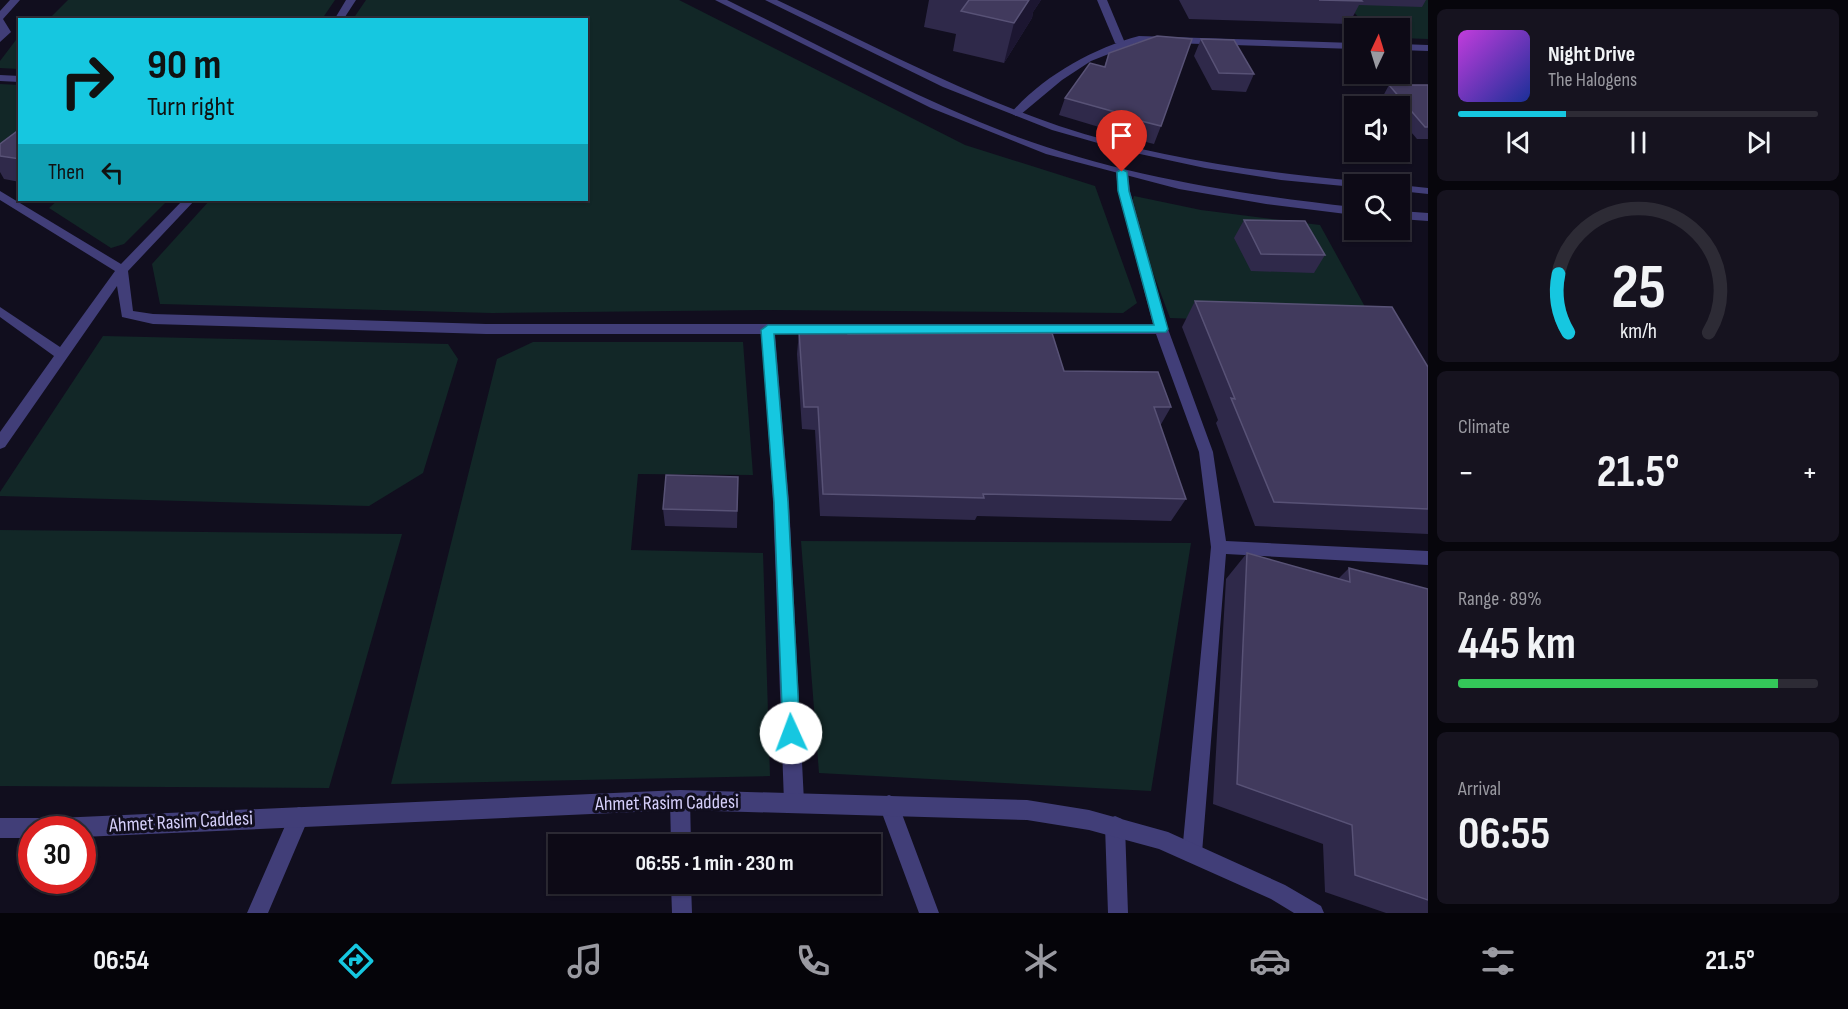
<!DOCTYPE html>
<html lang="en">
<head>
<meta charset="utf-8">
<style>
  :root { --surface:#0d0a16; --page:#16131f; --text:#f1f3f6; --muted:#9a9aa1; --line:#2d2b35; --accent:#16c7e0 }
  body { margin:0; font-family:"Sofia Sans Condensed",sans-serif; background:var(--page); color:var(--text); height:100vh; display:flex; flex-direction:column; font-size:22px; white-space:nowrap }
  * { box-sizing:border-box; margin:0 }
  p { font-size:20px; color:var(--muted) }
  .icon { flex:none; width:33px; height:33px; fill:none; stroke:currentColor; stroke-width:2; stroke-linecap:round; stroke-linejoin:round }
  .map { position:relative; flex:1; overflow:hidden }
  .panel { display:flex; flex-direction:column; gap:9px; padding:9px; background:#07060c; width:420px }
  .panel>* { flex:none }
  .hud { position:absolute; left:18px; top:18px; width:570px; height:183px; border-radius:0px; box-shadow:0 2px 4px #0004,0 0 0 2px var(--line); background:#16c7e0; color:#111; overflow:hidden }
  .needle { width:39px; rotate:4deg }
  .buttons { position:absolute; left:1344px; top:18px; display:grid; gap:12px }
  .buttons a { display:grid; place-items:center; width:66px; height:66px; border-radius:0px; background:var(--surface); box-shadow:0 2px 4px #0004,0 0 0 2px var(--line); font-size:30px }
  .speed { position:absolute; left:18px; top:816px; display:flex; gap:12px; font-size:30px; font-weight:700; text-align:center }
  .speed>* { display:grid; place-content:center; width:78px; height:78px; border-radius:50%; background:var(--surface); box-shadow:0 2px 4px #0004,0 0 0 2px var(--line); line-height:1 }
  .speed .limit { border:9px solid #d22; background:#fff; color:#111 }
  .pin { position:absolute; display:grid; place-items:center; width:51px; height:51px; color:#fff; margin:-62px -26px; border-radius:50% 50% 50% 0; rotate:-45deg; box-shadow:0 0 6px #0007 }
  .pin .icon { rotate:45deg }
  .me { position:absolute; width:66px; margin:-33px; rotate:358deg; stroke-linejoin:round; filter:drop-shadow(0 0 4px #0008) }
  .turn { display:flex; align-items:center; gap:21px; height:126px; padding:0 30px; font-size:27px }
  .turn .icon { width:78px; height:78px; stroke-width:2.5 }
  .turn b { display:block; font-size:42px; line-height:51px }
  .then { display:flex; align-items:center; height:57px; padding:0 30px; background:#0003; gap:12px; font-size:22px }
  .big { font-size:45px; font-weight:700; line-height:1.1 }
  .panel .widget { flex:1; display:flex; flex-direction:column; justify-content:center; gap:9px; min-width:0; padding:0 21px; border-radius:9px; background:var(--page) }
  .panel .dial { align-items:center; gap:0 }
  .dial svg { height:156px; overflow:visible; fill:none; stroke:var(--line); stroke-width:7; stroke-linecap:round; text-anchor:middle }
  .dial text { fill:var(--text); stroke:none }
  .song { display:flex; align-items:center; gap:18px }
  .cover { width:72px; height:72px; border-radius:9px; background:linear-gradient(135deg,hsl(290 70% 55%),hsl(230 70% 35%)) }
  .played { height:6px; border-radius:3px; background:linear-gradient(90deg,var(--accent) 30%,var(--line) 30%) }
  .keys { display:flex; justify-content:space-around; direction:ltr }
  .heat { display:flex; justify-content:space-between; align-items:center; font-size:33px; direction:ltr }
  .charge { height:9px; border-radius:4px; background:linear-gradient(90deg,#34c759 89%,var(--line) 0) }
  .trip { position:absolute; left:548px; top:834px; width:333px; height:60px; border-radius:0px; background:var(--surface); box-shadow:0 2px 4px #0004,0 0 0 2px var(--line); font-weight:700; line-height:60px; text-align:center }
  .dock { display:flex; height:96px; justify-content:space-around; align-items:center; background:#050409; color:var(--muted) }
  .dock .icon { width:42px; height:42px }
  .dock .current { color:var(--accent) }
  .dock b { font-size:27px; color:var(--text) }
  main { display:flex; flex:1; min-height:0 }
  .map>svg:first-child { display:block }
</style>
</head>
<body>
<main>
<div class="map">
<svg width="1428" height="913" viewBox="0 0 1428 913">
  <rect width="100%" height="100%" fill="#110e1e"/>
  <path fill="#122727" d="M68,0H335L322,19H33L36,16H52Z
    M366,0H679L965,145L1095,186L1137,303L1123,313L771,310L492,313L160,304L152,264L210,200H586V20L353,19Z
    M1344,0H1428V39L1400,38V28H1367Z
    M19,36V69L0,68V61Z
    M0,84L20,85L19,155L0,170Z
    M1134,196L1201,210L1320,225L1375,325L1170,318L1129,209Z
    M58,200H168L124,244L111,248L49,208Z
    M103,336L448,344L458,359L423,473L369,506L0,496V492Z
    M533,342H743L753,475L638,474L631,550L763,553L770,776L391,784L497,359Z
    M0,530L402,534L329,788L0,786Z
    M801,541L1191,543L1151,791L819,773Z"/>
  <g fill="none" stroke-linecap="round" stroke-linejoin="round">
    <path fill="#413e78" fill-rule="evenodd" d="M1097,0H1107L1125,43L1123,45L1115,43Z"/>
    <path fill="#413e78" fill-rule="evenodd" d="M10,0H20L3,19L11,32L0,42V11Z
      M346,0H356L343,20H334Z
      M1139,36L1354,43V49L1139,42L1091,61L1062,80L1020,115L1016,116L1011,113C1042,77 1093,48 1139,36Z
      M1400,44L1428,45V51L1400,50Z
      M0,75L20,76V82L0,81Z
      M1122,169L1128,172L1130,191L1168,329L1213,452L1226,541L1428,551V565L1226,554L1202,853L1199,860L1192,863L1185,860L1182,853L1211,547L1199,452L1156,334H775L789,502L804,802L801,809L794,812L787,809L784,802L773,502L762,334H486L153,324L122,317L117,286L5,447L0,449V432L54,356L0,317V307L60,347L115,271L0,200V191L121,264L183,200H195L128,271L133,311L153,314L486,324H1153L1118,191L1116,172Z
      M680,790L687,793L690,800L691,844H671L670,800L673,793Z
      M889,795L896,798L939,913H919L879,805L882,798Z
      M299,807L306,810L309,817L268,913H247L292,810Z
      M1115,816L1122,819L1125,826L1128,913H1108L1105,826L1108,819Z
      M671,884H691L692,913H672Z"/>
    <path fill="#413e78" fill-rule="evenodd" d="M715,0H727C821,46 913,97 1012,135C1122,176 1238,194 1354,207V215L1266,204L1179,189L1046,154L931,108Z
      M765,0H777C870,44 962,93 1059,126C1156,158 1257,172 1358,181L1364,184H1354V187L1281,180L1205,168L1126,151L1052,130L943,87Z
      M1400,185L1428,188V194L1400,191Z
      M1400,211L1428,213V221L1400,219Z
      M680,790L1027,800L1089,810L1168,832L1285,885L1321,906L1324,913H1294L1271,899L1159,849L1089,830L1027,820L680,810L82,837V830H32V838H0V818H58Z"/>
  </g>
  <path fill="#2f294a" d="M929,0H1041L1033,12L1032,18L1004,63L953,51L956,34L924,27Z
    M1179,0H1426L1422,7L1359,5L1349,24L1189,19Z
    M1201,39L1254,74L1246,92L1212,90L1194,56Z
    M1109,53L1161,126L1154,144L1118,135L1119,133L1059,115L1065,98L1104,67Z
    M1389,85H1428V139H1417L1400,119V106H1389L1382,98Z
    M20,129V182L4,179L0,172V144Z
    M1244,220L1325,255L1314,273L1251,271L1234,238Z
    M1195,301L1428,367V534L1255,526L1216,423L1218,420L1182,327Z
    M799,331L848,334L1064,371L1171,407L1160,426L1186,499L1171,521L977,516L975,520L820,516L815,430L802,429L797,354Z
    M738,477L737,528L665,526L663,509Z
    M1247,553L1338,579L1349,568L1428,589V913H1386L1325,892L1323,844L1213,804L1226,579Z"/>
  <path fill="#1c1631" d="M1029,0H1041L1033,12L1032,18L1004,63L1014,23Z"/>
  <path fill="#413a5d" stroke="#585276" stroke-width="1.5" d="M969,0H1029L1014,23L961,11Z
    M1319,0H1361L1362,1Z
    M1157,36L1192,39L1161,126L1125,117L1126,115L1065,98L1090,63L1105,67L1109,53Z
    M1201,39L1234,40L1254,74L1219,73Z
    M1389,85H1428V127H1425Z
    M20,129V159L0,156V144Z
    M1244,220L1305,221L1325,255L1261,254Z
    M1195,301L1392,307L1428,367V509L1274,502L1231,398L1235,399Z
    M799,331H848V334L1052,333L1064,371L1158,372L1171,407H1154L1186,499L983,494L984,498L823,494L818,407H804Z
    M666,475L738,477L737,511L663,509Z
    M1247,553L1350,582L1349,568L1428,589V900L1355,875L1352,825L1237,784Z"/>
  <path fill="#16c7e0" stroke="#0e8192" stroke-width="1.5" d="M1122,169L1127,172L1129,191L1168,329L1166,332L774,334L788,502L800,733L797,739L791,741L785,739L783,733L774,502L761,330L768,325H1154L1118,191L1117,172Z"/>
  <g text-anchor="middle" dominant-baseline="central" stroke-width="6" stroke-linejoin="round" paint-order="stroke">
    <g font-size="20" fill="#d5cffa" stroke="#110e1e">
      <text transform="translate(667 803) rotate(-1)">Ahmet Rasim Caddesi</text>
      <text transform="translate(181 822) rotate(-3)">Ahmet Rasim Caddesi</text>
    </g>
  </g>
</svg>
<div class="buttons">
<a><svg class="needle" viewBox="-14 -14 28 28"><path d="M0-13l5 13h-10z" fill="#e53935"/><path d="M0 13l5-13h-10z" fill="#9a9aa1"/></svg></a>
<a><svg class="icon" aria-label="sound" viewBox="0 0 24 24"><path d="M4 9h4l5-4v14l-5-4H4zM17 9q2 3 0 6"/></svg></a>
<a><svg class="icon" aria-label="search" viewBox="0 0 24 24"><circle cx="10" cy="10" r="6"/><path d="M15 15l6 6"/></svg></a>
</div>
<div class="speed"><div class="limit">30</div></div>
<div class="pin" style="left:1122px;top:172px;background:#d93025"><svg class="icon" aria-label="arrive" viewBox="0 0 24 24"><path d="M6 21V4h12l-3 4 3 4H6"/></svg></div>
<svg class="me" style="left:791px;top:733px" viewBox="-20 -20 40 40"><circle r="19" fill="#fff"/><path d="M0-13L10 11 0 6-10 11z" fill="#16c7e0"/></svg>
<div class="trip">06:55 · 1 min · 230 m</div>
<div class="hud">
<div class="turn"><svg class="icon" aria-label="right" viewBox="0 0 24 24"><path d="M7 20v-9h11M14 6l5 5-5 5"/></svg><div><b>90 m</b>Turn right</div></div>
<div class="then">Then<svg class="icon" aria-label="left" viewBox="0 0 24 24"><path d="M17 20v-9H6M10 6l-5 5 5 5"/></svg></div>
</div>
</div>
<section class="panel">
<div class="widget">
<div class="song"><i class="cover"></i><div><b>Night Drive</b><p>The Halogens</p></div></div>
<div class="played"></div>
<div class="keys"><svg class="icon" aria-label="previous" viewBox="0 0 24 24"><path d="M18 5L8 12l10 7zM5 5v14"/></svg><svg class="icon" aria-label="pause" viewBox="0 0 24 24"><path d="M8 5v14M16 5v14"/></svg><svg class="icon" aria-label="next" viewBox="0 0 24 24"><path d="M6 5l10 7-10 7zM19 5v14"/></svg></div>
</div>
<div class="widget dial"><svg viewBox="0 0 100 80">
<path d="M14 69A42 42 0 1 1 86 69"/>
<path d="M14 69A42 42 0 0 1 9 39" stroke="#16c7e0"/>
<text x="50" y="56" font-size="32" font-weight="700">25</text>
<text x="50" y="72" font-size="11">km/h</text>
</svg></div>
<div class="widget"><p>Climate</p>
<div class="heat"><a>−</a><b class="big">21.5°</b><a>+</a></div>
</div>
<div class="widget"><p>Range · 89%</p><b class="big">445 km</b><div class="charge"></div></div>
<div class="widget"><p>Arrival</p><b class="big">06:55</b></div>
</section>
</main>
<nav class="dock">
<b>06:54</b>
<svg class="icon current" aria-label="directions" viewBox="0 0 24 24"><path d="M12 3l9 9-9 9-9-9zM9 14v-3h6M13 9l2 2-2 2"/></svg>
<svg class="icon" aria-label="music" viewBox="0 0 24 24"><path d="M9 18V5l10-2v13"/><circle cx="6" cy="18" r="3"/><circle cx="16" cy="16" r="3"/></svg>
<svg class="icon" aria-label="phone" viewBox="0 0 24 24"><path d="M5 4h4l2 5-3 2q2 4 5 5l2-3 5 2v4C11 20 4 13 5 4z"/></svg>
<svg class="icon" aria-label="climate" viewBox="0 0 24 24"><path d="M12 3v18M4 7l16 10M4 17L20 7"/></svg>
<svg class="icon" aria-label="car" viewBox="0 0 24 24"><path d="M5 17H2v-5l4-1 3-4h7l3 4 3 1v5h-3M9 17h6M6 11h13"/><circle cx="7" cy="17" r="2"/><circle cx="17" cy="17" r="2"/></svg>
<svg class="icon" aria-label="filters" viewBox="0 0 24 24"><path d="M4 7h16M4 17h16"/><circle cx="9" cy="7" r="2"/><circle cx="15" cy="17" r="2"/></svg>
<b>21.5°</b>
</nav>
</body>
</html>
